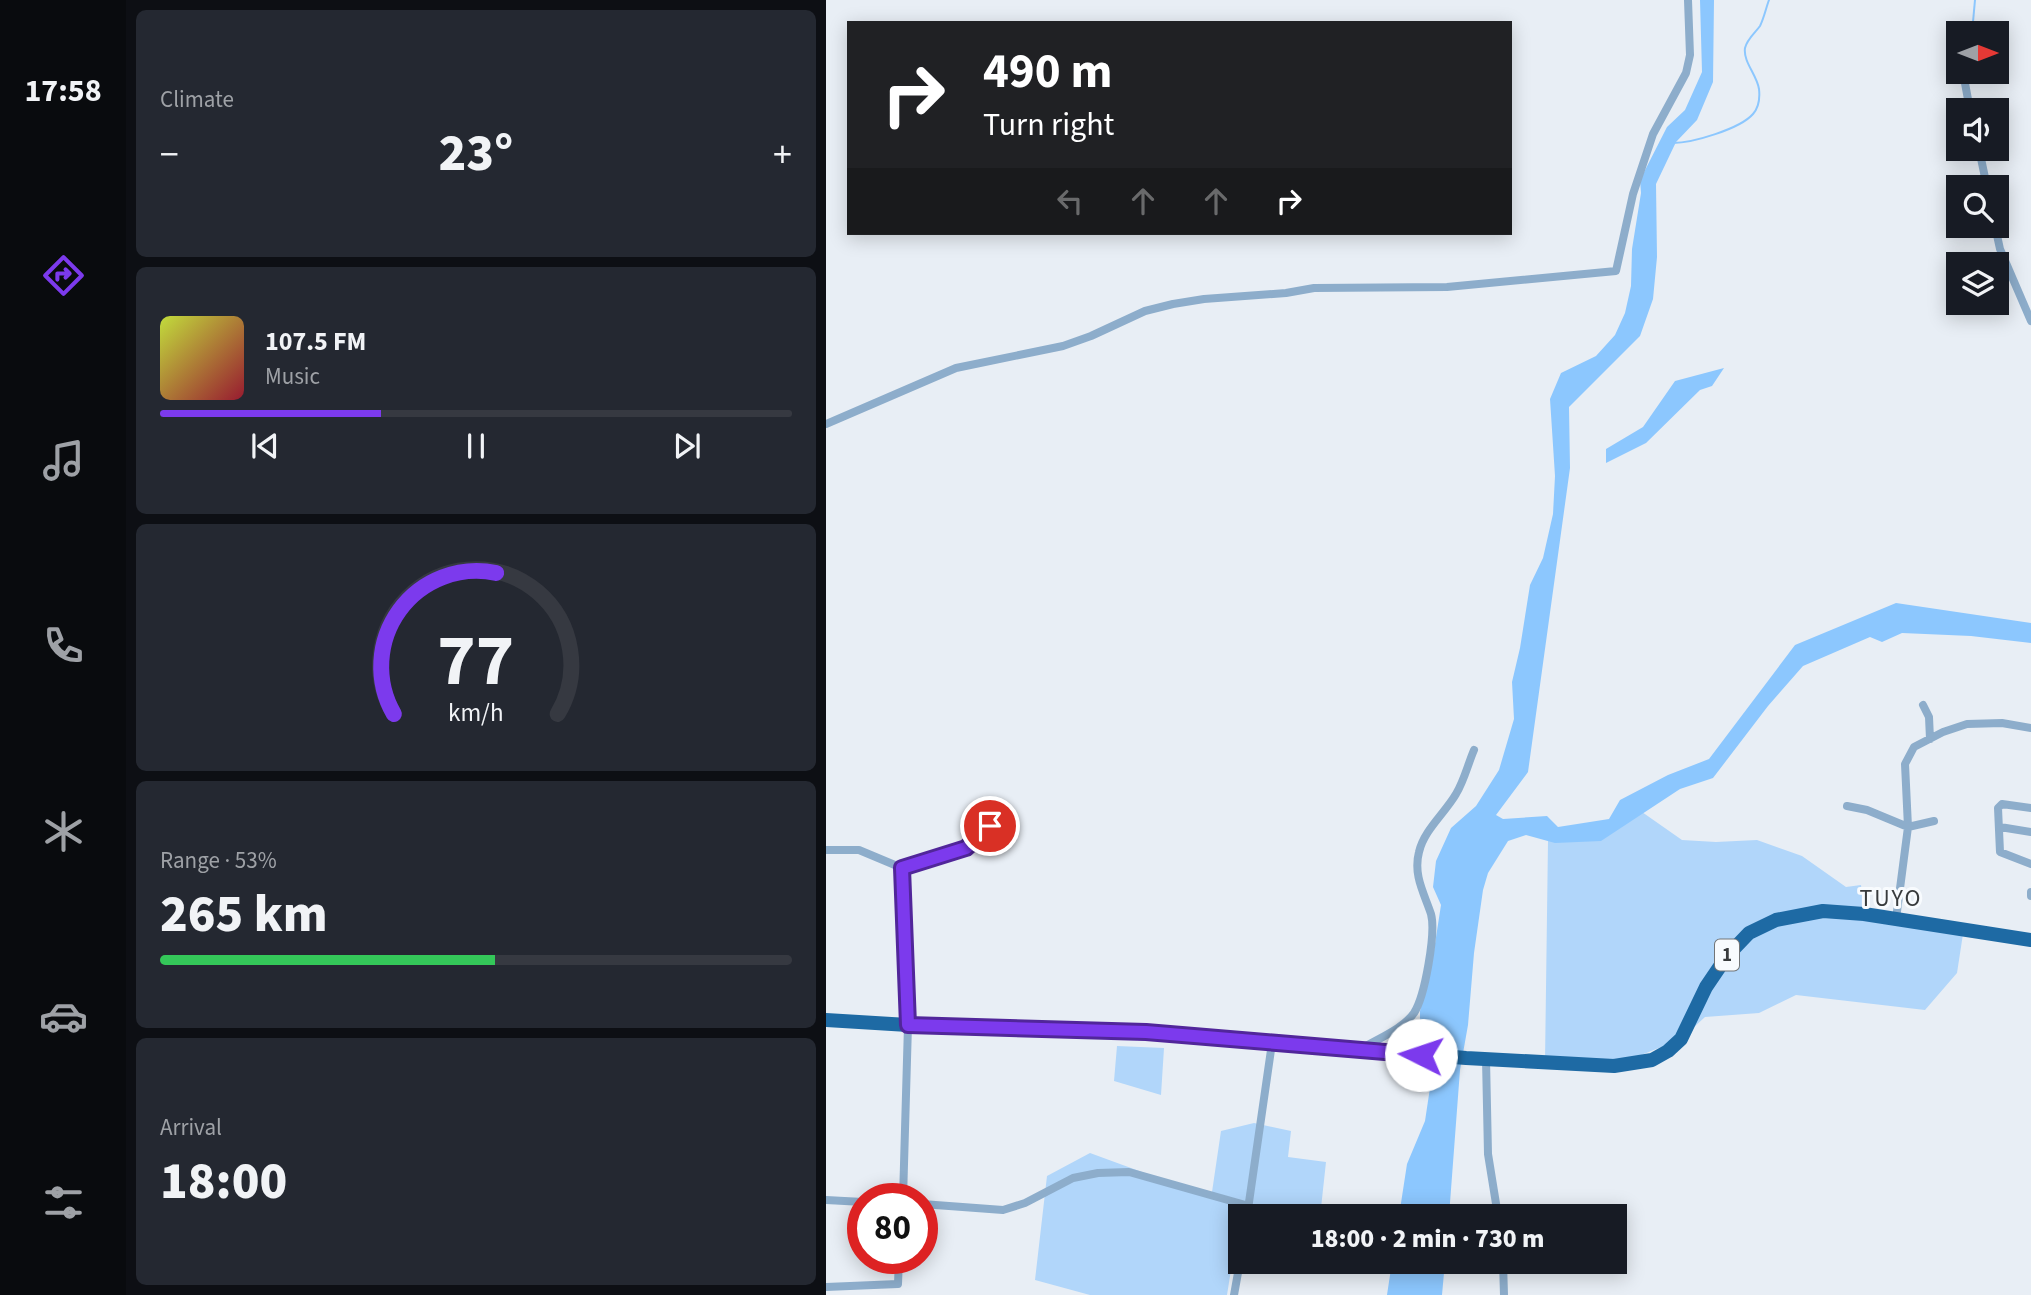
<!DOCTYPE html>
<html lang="en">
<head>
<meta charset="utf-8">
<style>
  :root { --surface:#171b24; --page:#242831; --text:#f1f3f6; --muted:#9ea1a6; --line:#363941; --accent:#7c3aed }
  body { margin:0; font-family:"Source Sans 3",sans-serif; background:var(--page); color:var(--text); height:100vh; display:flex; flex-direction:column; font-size:26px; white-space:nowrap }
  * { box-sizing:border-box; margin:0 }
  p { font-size:23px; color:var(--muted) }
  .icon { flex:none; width:38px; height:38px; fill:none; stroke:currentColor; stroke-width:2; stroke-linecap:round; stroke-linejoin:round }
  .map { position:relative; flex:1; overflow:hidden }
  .drawer { display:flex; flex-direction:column; gap:10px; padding:10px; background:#0d0f14; width:700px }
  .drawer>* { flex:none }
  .hud { position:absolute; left:21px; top:21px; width:665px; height:214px; border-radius:0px; box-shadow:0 4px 18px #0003; background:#202124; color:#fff; overflow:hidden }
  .needle { width:46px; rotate:90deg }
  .controls { position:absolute; left:1120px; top:21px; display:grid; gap:14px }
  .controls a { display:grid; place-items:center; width:63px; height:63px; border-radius:0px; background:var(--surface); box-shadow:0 4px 18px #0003; font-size:35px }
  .speed { position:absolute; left:21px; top:1183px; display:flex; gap:14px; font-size:35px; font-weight:700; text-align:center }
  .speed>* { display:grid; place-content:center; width:91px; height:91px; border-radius:50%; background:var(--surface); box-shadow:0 4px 18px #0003; line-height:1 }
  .speed .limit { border:10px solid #d22; background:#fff; color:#111 }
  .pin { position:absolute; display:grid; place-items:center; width:60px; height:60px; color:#fff; margin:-30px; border:4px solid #fff; border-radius:50%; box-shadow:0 2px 7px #0007 }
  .me { position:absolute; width:77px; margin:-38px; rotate:274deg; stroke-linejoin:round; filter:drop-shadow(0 0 5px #0008) }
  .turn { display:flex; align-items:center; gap:24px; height:147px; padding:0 21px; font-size:32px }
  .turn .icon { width:91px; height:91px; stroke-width:2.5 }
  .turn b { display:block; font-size:49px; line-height:60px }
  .lanes { display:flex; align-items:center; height:66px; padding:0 21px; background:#0003; justify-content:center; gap:35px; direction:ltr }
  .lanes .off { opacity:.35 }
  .big { font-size:52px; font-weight:800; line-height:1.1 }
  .drawer .tile { flex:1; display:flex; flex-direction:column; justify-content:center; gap:10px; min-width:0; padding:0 24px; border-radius:10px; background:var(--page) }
  .drawer .dial { align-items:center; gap:0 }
  .dial svg { height:182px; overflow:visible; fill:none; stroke:var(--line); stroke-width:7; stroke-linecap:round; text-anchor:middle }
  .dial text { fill:var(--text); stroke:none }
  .song { display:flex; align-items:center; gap:21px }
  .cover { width:84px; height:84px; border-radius:10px; background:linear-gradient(135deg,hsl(70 70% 55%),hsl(350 70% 35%)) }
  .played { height:7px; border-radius:4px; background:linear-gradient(90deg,var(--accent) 35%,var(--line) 35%) }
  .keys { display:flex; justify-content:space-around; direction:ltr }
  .heat { display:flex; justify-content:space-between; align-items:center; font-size:38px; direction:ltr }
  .charge { height:10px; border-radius:5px; background:linear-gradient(90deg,#34c759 53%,var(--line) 0) }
  .trip { position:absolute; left:402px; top:1204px; width:399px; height:70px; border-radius:0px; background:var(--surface); box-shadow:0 4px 18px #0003; font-weight:800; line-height:70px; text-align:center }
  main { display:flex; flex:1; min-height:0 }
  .tabs { display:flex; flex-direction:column; width:126px; justify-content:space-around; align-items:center; background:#090b0e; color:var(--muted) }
  .tabs .icon { width:49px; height:49px }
  .tabs .on { color:var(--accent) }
  .tabs b { font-size:32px; color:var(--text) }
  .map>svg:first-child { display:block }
</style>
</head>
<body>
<main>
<nav class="tabs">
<b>17:58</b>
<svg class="icon on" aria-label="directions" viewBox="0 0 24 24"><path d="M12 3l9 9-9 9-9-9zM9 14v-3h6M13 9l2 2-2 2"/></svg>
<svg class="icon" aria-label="music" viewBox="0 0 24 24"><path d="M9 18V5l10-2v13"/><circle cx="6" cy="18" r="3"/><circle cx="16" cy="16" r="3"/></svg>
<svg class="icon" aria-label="phone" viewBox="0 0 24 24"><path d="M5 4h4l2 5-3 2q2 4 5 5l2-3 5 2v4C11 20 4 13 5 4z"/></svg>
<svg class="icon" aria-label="climate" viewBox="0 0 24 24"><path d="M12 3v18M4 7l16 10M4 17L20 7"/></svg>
<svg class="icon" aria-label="car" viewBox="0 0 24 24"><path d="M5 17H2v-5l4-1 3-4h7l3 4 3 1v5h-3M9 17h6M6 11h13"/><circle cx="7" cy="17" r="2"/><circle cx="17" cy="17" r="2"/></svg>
<svg class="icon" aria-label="filters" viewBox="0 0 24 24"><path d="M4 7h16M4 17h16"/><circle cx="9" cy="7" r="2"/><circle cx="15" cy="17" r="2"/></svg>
</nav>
<section class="drawer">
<div class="tile"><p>Climate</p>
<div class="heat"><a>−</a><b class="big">23°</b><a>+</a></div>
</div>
<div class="tile">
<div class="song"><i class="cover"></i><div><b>107.5 FM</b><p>Music</p></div></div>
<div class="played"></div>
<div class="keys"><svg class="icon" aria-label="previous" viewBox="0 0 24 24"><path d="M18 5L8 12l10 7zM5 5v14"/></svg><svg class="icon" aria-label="pause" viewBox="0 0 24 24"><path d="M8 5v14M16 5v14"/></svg><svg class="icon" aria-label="next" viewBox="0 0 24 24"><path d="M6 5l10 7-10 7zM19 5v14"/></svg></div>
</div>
<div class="tile dial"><svg viewBox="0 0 100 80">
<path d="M14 69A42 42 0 1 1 86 69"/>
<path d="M14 69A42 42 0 0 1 59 7" stroke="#7c3aed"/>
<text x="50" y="56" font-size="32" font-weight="700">77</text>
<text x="50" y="72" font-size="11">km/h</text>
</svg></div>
<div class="tile"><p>Range · 53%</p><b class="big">265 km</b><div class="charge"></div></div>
<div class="tile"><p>Arrival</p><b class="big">18:00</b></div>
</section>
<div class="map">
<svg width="1205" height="1295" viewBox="0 0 1205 1295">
  <rect width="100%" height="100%" fill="#e8eef5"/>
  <path fill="#b1d6fa" d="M816,812L856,840L890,842L931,840L976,856L1020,887L1035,885L1038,914L1137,934L1131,973L1099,1010L970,995L933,1013L879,1017L855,1039L788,1066L719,1062L722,841L775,840Z
    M291,1046L338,1048L335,1095L288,1081Z
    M428,1123L465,1131L462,1157L500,1162L495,1208L460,1206L455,1216H415V1251H408L401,1295H264L209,1280L221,1176L264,1153L335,1179L386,1192L395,1131Z"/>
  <path fill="#8cc7fe" d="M874,0H888L887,82L871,120L850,142L830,184L831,257L827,299L814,336L743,407L744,468L702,772L670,815L677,819L721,816L732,827L783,819L794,800L842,775L883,759L969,645L1070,603L1205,623V643L1145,636L1076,633L1056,642L1044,637L977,666L942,706L887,778L854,789L775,841L729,843L700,835L682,841L662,873L657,890L648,953L642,1025L634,1070L623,1216H573L581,1164L599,1121L607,1068L594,1036V1011L606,963L615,905L607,887L610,861L625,828L650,806L673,770L688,719L686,682L694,648L704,585L717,558L727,514L729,476L724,399L735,373L770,356L789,335L799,313L805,286L806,249L815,193L814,180L841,127L859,110L876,72Z
    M898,368L886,386L874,390L820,443L780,463V449L817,427L849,381Z
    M566,1262H619L616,1295H561Z"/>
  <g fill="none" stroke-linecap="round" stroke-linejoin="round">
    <path stroke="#8cc7fe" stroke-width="2" d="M1146,33L1149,0
      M847,143C866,143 914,129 927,114C933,107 934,98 933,89C931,75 917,62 919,48C921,39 929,33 934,26C938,18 940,8 943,0"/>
    <path stroke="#8dadcb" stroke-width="8" d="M1138,78L1144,110
      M1153,149L1161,187
      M1169,226L1174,249L1205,321
      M0,424L130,368L237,346L265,336L319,311L347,304L378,299L460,293L488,288L621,287L790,271L807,194L827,134L860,73L864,55L862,0
      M1097,705L1103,717L1104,739
      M1021,806L1041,810L1082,827L1108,821
      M1205,808L1176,804L1172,808L1174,852L1205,864
      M1174,827L1205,832
      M0,850H33L76,868L140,848L164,826
      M76,868L82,1025L77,1199
      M1205,892V896
      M1070,919L1082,827L1079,764L1088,747L1117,732L1141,724L1176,723L1205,728
      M535,1049C551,1039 577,1029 588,1013C599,996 610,933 605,914C598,893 587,875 593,852C598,830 619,813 630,794C638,781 642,764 648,750
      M660,1059L662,1154L672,1216
      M0,1200L37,1202
      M96,1204L177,1210L199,1203L247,1178L272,1173L303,1172L423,1206
      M421,1216L446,1043
      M677,1262L678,1295
      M0,1287L72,1284L73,1258
      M408,1295L415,1256"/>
    <path stroke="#1e6aa4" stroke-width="14" d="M0,1020L82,1025L320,1032L640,1058L788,1066L826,1060L842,1051L855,1039L880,987L901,956L923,933L950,920L997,911L1038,914L1205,940"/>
  </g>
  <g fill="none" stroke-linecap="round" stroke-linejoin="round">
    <defs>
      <path id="route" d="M164,826L140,848L76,868L82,1025L320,1032L595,1055"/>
    </defs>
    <use href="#route" stroke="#51269a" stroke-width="18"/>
    <use href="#route" stroke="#7c3aed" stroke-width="12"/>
  </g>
  <g text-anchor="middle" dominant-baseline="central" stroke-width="6" stroke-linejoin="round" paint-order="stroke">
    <rect fill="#f8fbfe" stroke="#727577" stroke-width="2" x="889" y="939.5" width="24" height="31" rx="5"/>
    <g font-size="19" font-weight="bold" fill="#383b3d">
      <text x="901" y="955">1</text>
    </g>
    <g font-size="24" letter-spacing="2" fill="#383b3d" stroke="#f8fbfe">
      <text x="1065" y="898">TUYO</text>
    </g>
  </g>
</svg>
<div class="controls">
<a><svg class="needle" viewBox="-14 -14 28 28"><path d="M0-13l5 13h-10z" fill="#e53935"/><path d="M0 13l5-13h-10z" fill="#9ea1a6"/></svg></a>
<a><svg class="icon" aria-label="sound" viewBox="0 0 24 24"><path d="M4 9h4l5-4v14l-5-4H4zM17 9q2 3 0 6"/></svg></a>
<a><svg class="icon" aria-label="search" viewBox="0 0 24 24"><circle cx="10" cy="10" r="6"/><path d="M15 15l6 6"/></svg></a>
<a><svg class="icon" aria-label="layers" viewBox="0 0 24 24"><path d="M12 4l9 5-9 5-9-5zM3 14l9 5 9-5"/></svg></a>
</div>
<div class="speed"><div class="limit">80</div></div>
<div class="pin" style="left:164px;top:826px;background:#d93025"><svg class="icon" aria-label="arrive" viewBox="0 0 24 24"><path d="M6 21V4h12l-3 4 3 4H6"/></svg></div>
<svg class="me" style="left:595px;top:1055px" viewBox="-20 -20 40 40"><circle r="19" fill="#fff"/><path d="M0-13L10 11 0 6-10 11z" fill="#7c3aed"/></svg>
<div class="trip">18:00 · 2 min · 730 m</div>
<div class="hud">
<div class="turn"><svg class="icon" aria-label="right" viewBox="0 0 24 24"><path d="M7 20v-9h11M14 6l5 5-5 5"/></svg><div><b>490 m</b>Turn right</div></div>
<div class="lanes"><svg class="icon off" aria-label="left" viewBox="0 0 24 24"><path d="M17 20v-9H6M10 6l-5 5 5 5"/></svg><svg class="icon off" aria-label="ahead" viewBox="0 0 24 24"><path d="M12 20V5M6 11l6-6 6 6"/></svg><svg class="icon off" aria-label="ahead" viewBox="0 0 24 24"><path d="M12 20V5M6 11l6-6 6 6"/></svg><svg class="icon" aria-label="right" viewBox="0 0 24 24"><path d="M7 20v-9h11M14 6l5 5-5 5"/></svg></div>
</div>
</div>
</main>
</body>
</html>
